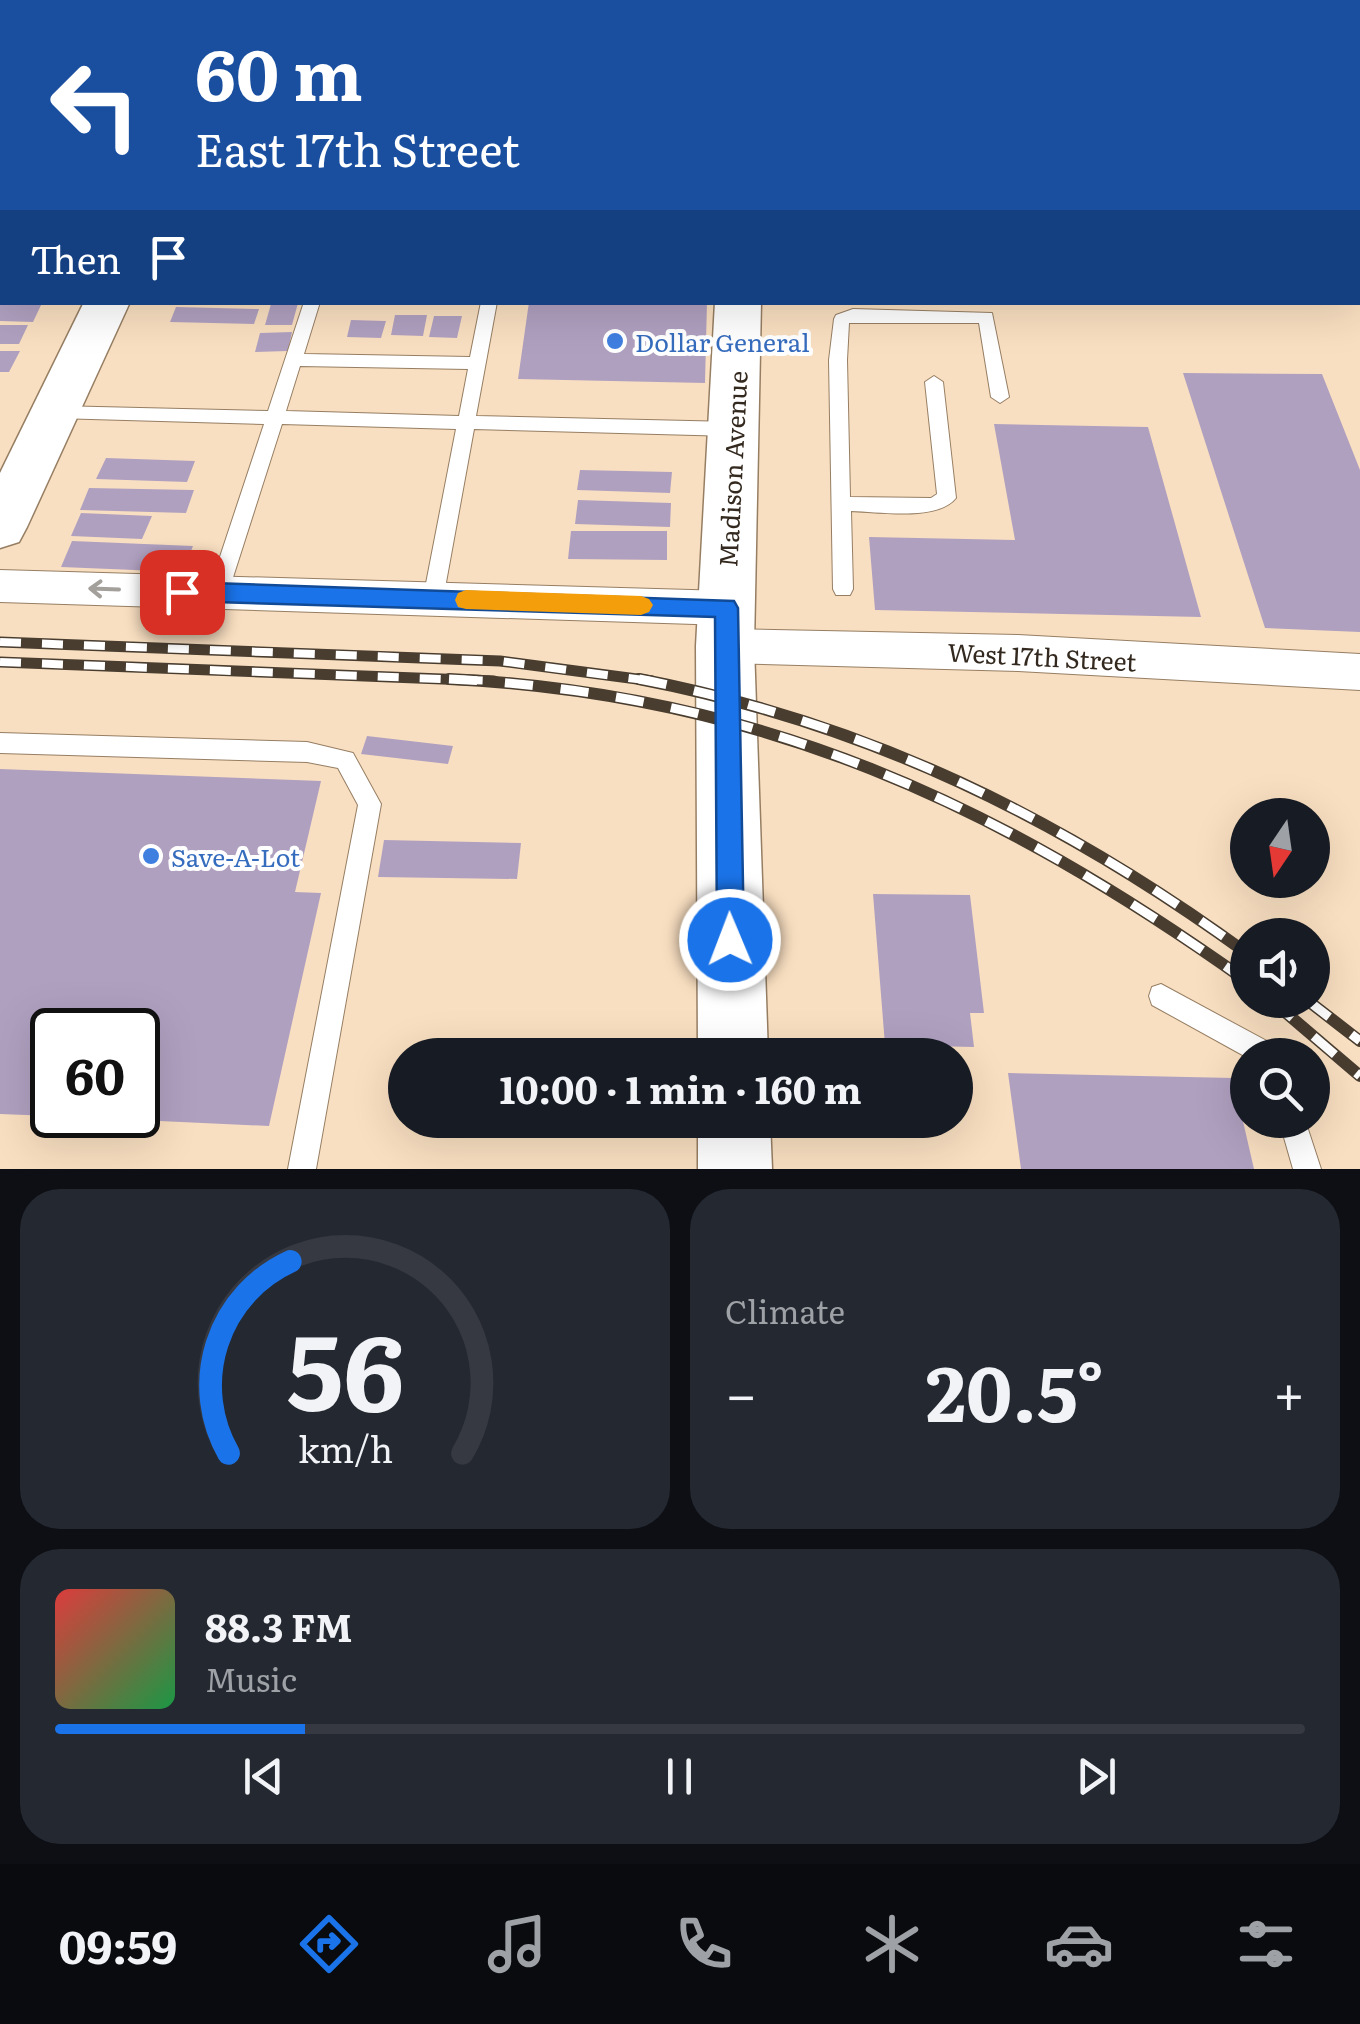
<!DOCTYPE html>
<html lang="en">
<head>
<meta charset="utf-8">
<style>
  :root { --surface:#171b24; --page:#242831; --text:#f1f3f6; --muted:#9ea1a6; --line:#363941; --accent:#1a73e8 }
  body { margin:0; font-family:Literata,serif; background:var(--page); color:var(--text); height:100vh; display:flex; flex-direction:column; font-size:38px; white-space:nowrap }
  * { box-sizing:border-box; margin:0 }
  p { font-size:32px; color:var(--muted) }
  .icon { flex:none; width:55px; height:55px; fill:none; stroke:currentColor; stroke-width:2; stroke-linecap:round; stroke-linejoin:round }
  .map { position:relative; height:1169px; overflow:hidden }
  .panel { display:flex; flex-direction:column; gap:20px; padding:20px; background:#0d0f14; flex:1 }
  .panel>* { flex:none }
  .guide { position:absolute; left:0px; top:0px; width:1360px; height:305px; box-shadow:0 10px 40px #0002; background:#1a4fa0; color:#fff; overflow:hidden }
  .needle { width:65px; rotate:193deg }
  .fabs { position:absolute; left:1230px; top:798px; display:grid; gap:20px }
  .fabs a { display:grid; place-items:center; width:100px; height:100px; border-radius:50%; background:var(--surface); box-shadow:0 10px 40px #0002; font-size:50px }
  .speed { position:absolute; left:30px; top:1008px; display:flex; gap:20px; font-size:50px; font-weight:700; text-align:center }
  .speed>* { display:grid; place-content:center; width:130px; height:130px; border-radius:50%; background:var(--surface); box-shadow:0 10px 40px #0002; line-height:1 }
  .speed .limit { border:5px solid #111; border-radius:15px; background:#fff; color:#111 }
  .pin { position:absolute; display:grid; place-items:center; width:85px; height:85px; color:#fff; margin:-42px; border-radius:20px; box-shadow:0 5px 15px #0006 }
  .me { position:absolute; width:110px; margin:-55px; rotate:359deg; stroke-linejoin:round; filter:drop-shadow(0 0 8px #0008) }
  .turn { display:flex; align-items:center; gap:35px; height:210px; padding:0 30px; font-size:45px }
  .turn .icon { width:130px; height:130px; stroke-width:2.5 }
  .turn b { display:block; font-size:70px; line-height:85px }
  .then { display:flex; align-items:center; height:95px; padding:0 30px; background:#0003; gap:20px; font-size:38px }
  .big { font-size:75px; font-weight:700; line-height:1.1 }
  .panel .widget { flex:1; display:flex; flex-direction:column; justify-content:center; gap:15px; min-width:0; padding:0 35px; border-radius:40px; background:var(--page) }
  .panel .dial { align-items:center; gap:0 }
  .dial svg { height:260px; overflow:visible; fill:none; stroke:var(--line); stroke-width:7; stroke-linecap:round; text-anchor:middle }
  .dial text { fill:var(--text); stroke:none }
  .song { display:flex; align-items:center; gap:30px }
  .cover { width:120px; height:120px; border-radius:15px; background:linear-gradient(135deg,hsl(0 70% 55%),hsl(140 70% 35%)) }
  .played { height:10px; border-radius:5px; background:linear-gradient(90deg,var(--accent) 20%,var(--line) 20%) }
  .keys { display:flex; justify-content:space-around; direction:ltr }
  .heat { display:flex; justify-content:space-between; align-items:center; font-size:55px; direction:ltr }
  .panel .tiles { flex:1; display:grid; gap:20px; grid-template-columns:1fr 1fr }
  .widget:last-child { grid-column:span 2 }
  .trip { position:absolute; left:388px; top:1038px; width:585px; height:100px; border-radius:50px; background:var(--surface); box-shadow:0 10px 40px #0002; font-weight:700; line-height:100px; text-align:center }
  .tabs { display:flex; height:160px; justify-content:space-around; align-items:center; background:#090b0e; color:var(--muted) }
  .tabs .icon { width:70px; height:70px }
  .tabs .active { color:var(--accent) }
  .tabs b { font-size:45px; color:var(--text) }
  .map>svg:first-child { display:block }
</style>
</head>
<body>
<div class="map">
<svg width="1360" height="1169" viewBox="0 0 1360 1169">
  <rect width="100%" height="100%" fill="#f9dfc1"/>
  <path fill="#b0a0c0" d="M529,302H707L705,383L518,379Z
    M0,303H42L33,322L0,321Z
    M298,303L292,325H265L271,304Z
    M176,307L259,309L254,324L170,322Z
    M395,315H427L423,336L391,335Z
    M434,316H462L457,338L429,337Z
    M351,320L386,321L381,338L347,337Z
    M0,325H28L19,344H0Z
    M292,332L288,351L255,352L260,333Z
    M0,351H20L9,372H0Z
    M1183,373L1322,374L1360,470V632L1265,628Z
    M994,424L1148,427L1201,617L875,610L869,537L1015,540Z
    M106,458L195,461L187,482L96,479Z
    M580,470L672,472L670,493L577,490Z
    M89,488L194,490L186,513L80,510Z
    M578,500L671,503L670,527L575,524Z
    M81,513L152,516L142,539L71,536Z
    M571,531H667V560L568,559Z
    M72,541L193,546L183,572L61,567Z
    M367,736L453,746L448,764L361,754Z
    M0,769L321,781L295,892L321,893L269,1126L95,1118V1115H138V1030H52V1116L0,1114Z
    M384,840L521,843L517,879L378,877Z
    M873,894L970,895L984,1013H970L974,1047L885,1045Z
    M1008,1073L1233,1078L1254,1169H1021Z"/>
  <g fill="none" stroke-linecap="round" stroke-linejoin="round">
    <defs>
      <path id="lane" d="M304,302H320L304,354L470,357L481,302H497L476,416L732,422L741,429L732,436L474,429L443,599L440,605H426L423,599L456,429L282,424L228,593L225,599H211L208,593L264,424L56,418L47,412L56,406L268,411ZM300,366L468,369L459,416L286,411Z
        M853,309L992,313L1009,397L1000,403L991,397L979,323H849L847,360L850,497L931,498L937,494L925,382L934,376L943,382L956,498C938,521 880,512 851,511L853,589L850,595H836L833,589L829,360L834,319L836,315Z
        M0,733L307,742L353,753L381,804L316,1169H288L358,805L338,768L307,762L0,753Z
        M1161,984L1276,1046L1280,1055H1248V1058L1152,1005L1149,996L1152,987Z
        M1279,1120H1305L1321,1169H1293Z"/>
      <path id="street" d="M0,142H2V160H0Z
        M0,570L726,591L740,596L746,608L740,620L726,625L0,602Z
        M725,629L1018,635L1360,654V690L1018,671L725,663L710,658L704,646L710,634Z"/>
      <path id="secondary" d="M84,302H130L27,527L19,542L0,548V473Z"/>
      <path id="primary" d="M725,0H761V2H726Z
        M715,302H761L754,646L768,1055H698L696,646Z
        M698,1120H770L772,1169H698Z"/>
    </defs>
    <use href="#lane" stroke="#967e63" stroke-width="2"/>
    <use href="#street" stroke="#967e63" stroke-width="2"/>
    <use href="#secondary" stroke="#967e63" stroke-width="3"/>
    <use href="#primary" stroke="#967e63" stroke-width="3"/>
    <use href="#lane" fill="#fff" fill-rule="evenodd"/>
    <use href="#street" fill="#fff" fill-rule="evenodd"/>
    <use href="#secondary" fill="#fff" fill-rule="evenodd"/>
    <use href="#primary" fill="#fff" fill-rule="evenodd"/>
    <defs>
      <path id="rail-far2" d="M1358,233L1360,238
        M1358,287L1360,292"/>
      <path id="rail-far1" d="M0,642L500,661L652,681
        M0,662L494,681"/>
      <path id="rail" d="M449,679C761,694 997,803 1248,982
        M639,679C868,723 1061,818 1248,954
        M1271,1000L1360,1076
        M1307,1000L1360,1041"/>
    </defs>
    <use href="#rail-far2" stroke="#493d30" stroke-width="8"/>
    <use href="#rail-far1" stroke="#493d30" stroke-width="11"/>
    <use href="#rail" stroke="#493d30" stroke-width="12"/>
    <use href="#rail-far2" stroke="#fff" stroke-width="5" stroke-dasharray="16" stroke-linecap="butt"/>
    <use href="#rail-far1" stroke="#fff" stroke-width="8" stroke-dasharray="21" stroke-linecap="butt"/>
    <use href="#rail" stroke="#fff" stroke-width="9" stroke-dasharray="28" stroke-linecap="butt"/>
  </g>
  <defs><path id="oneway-shaft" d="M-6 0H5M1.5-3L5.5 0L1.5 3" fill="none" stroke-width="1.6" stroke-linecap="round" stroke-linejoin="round" transform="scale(2.5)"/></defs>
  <use stroke="#a39f9a" href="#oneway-shaft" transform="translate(104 589) rotate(-178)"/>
  <path fill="#1a73e8" stroke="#114b97" stroke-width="2.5" d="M182,582L734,601L738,608L744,940L740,950L730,954L721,950L717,940L715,617L182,601L170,592Z"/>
  <path fill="#f59e0b" d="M466,590L641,596L649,599L653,605L649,612L641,615L466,609L458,607L455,600L458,593Z"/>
  <g fill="#3f7fe0" stroke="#fff" stroke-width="4">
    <circle cx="615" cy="341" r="10"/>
    <circle cx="151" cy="856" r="10"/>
  </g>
  <g text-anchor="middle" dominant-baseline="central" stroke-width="8" stroke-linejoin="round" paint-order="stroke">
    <g font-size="25" fill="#366cbe" stroke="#fff" text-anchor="start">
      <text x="635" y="341">Dollar General</text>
      <text x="171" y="856">Save-A-Lot</text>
    </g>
    <g font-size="25" fill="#33291e" stroke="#fff">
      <text transform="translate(732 469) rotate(-87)">Madison Avenue</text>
      <text transform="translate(1042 656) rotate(3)">West 17th Street</text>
    </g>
  </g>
</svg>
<div class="fabs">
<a><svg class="needle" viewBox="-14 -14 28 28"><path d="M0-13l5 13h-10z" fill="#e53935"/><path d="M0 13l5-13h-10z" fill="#9ea1a6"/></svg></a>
<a><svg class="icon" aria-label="sound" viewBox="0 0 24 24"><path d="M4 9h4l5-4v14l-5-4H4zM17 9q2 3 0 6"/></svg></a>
<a><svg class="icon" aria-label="search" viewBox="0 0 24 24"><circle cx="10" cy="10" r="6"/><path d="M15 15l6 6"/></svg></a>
</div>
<div class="speed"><div class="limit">60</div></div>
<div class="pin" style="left:182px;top:592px;background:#d93025"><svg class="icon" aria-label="arrive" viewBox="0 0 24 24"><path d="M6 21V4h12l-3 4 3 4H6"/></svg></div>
<svg class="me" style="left:730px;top:940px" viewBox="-20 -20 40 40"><circle r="17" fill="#1a73e8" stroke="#fff" stroke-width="3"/><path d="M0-11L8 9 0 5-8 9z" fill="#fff"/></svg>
<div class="trip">10:00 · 1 min · 160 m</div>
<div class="guide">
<div class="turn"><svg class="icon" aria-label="left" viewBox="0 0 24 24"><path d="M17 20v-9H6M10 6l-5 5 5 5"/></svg><div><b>60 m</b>East 17th Street</div></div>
<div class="then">Then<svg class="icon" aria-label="arrive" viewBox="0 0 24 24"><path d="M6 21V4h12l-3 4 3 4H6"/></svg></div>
</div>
</div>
<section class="panel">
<div class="tiles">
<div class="widget dial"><svg viewBox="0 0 100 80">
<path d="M14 69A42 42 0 1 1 86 69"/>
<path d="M14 69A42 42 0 0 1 33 10" stroke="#1a73e8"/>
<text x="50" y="56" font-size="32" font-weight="700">56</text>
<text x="50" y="72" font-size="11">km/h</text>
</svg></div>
<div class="widget"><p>Climate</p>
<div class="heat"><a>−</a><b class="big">20.5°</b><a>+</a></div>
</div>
<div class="widget">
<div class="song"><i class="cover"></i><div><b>88.3 FM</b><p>Music</p></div></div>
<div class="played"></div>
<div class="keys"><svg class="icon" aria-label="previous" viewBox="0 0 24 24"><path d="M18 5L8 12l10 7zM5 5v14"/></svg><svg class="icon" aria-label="pause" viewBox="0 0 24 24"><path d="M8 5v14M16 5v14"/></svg><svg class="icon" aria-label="next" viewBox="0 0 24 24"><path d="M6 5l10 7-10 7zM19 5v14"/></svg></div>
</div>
</div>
</section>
<nav class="tabs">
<b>09:59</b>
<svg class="icon active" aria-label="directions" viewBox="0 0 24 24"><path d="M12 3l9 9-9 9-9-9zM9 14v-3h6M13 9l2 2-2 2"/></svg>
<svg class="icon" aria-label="music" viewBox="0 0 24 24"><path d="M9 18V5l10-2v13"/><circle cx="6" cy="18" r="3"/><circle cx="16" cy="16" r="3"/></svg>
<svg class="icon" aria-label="phone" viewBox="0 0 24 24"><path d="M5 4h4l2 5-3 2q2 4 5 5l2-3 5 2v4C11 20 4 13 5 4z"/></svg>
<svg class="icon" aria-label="climate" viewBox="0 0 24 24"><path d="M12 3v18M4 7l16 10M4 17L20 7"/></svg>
<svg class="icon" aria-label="car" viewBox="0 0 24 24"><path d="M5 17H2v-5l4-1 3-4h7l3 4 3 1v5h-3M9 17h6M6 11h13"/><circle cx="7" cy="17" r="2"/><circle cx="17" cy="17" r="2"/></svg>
<svg class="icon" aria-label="filters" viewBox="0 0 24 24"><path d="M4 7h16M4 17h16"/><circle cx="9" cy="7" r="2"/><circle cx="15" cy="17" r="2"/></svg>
</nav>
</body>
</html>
